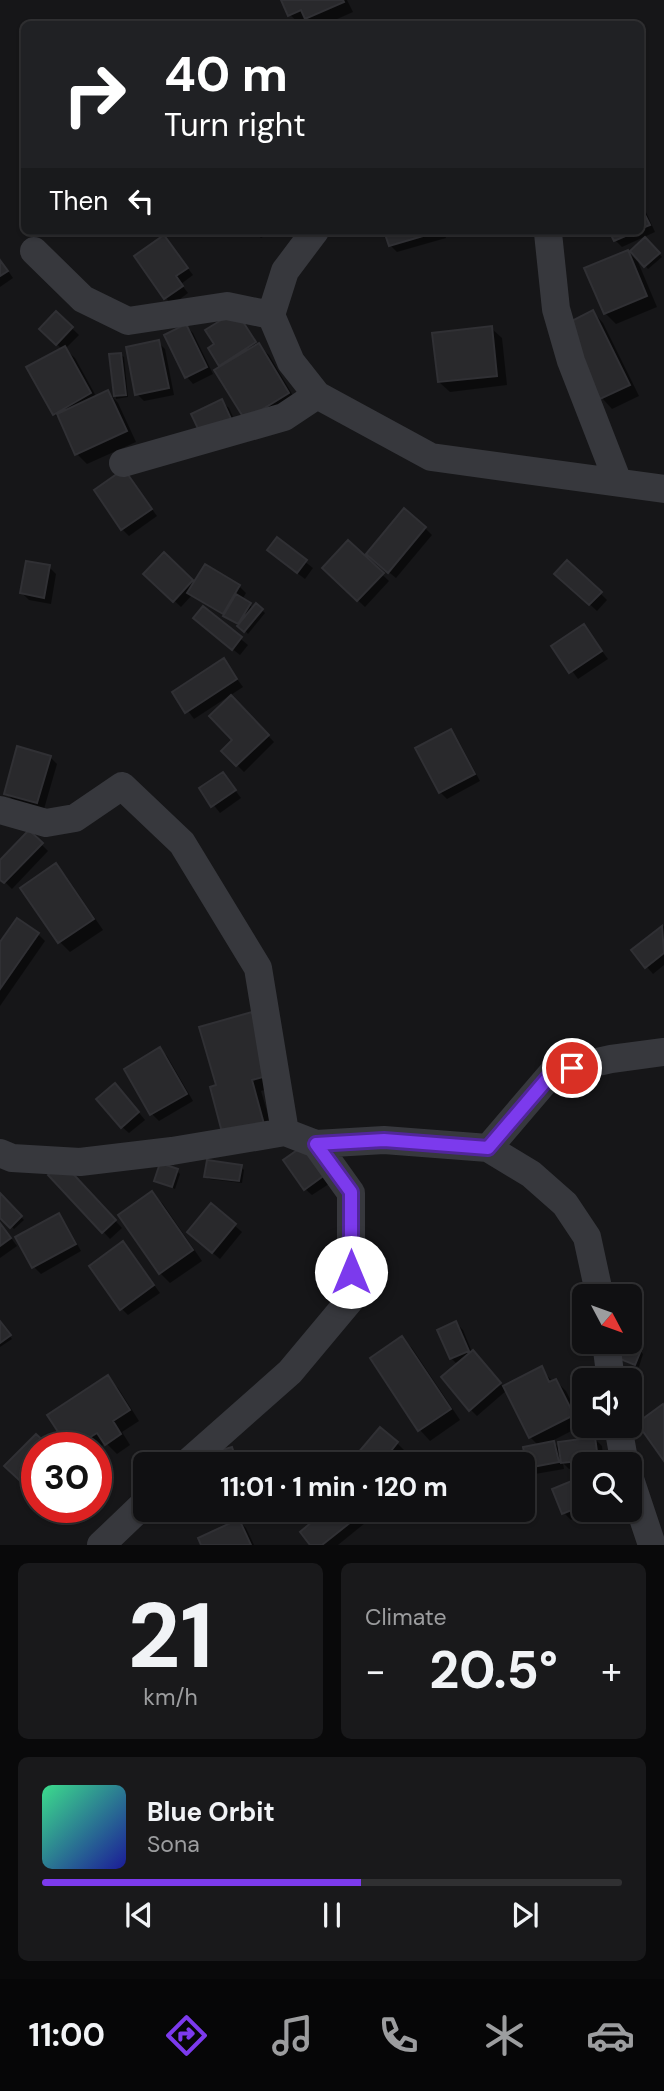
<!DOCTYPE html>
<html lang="en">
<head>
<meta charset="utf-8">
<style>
  :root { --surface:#101012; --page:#19191b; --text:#f1f3f6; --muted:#9c9d9f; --line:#303032; --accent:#7c3aed }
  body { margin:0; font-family:"DM Sans",sans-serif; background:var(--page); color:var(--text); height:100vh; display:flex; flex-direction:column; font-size:26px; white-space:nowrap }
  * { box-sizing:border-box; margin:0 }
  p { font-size:23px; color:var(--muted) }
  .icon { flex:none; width:38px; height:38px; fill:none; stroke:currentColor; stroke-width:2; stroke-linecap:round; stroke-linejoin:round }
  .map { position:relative; height:1545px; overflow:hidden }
  .panel { display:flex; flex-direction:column; gap:18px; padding:18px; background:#09090a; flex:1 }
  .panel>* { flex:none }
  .guide { position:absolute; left:21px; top:21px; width:623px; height:214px; border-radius:10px; box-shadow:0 2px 5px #0004,0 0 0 2px var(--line); background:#202124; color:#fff; overflow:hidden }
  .needle { width:46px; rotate:131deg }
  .fabs { position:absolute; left:572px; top:1284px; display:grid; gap:14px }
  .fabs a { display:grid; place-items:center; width:70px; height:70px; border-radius:10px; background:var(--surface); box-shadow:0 2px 5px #0004,0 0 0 2px var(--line); font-size:35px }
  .speed { position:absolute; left:21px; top:1432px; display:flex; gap:14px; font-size:35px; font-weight:700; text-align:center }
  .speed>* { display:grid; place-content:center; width:91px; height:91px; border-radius:50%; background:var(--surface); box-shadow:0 2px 5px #0004,0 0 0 2px var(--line); line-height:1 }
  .speed .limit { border:10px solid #d22; background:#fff; color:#111 }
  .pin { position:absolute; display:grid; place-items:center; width:60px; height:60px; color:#fff; margin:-30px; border:4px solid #fff; border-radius:50%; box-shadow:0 2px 7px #0007 }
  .me { position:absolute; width:77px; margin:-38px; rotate:0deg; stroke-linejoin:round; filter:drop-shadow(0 0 5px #0008) }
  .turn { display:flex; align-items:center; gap:24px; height:147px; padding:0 28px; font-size:32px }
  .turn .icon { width:91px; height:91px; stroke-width:2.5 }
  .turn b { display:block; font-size:49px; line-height:60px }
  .then { display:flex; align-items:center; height:66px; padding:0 28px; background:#0003; gap:14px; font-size:26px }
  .big { font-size:52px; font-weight:700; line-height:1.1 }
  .panel .card { flex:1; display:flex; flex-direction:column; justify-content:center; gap:10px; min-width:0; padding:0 24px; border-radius:10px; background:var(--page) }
  .panel .dial { align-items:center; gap:0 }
  .dial b { font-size:91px; line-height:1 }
  .song { display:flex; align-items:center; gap:21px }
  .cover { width:84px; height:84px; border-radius:10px; background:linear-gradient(135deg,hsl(150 70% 55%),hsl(240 70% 35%)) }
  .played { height:7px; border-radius:4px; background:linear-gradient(90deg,var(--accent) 55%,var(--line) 55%) }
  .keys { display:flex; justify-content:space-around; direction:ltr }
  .heat { display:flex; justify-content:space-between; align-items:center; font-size:38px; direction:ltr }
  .panel .tiles { flex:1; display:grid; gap:18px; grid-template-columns:1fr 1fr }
  .card:last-child { grid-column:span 2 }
  .trip { position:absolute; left:133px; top:1452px; width:402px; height:70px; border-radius:10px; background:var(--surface); box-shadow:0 2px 5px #0004,0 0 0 2px var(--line); font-weight:700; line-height:70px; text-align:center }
  .menu { display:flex; height:112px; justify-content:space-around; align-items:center; background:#060607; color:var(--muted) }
  .menu .icon { width:49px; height:49px }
  .menu .current { color:var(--accent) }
  .menu b { font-size:32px; color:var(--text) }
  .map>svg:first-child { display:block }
</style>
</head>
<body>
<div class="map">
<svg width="664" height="1545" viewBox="0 0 664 1545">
  <rect width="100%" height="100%" fill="#161618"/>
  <path fill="#0007" d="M283,0H347L353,12L326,24H313L309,21L300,24L290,15Z
    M640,199L655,232L622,247L615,240L611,231H640Z
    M254,231H272L261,238Z
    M386,231H444L446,238L397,252L390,245Z
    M164,237L193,275L181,284L188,293L172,305L166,298Z
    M645,239L662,257L648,269L632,251Z
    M628,252L638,262L657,307L616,324L605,313Z
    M0,259L13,278L0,287Z
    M593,312L603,323L639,396L612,409L602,398L566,326Z
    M56,313L79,335L65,349L75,358L97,398L108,392L118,403L136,442L87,464L77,454L62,421L54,414L62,349L41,329Z
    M242,320L258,345L269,355L298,404L256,429L220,364Z
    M186,326L193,333L213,374L193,384L187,377L166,336Z
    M491,328L502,338L507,385L450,392L439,382Z
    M158,342L165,349L174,395L144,401L137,394Z
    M120,354L124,357L128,397L116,399L111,355Z
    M222,402L229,408L238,428L209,441Z
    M124,471L157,516L129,536L122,529Z
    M425,528L432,535L396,578L375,561Z
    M277,540L313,568L305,579L276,557Z
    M348,542L389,581L365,607L324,568Z
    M164,555L195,584L206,566L239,586L246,593L242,600L253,608L256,605L265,613L248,634L240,625L192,595L181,607L146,574Z
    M49,567L56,574L51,604L29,600L22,593Z
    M564,580L600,593L607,600L597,611Z
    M203,608L248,645L240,655L202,625Z
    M583,626L608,659L578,679L554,646Z
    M223,660L243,687L194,719L174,692Z
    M231,697L274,742L244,772L223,751L234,740Z
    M451,731L457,738L480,781L447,799L440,792Z
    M50,757L57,764L44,809L13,800L6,793Z
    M223,774L241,798L220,813L201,789Z
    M29,832L48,851L12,889L0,877V862Z
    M56,866L66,876L103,930L70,952L60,942L23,888Z
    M664,926V965L653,974L633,951Z
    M38,934L45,941L0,1006V945Z
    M202,1028L279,1085L261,1091L274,1134L218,1086Z
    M160,1050L167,1056L193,1101L159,1121L152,1114L126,1069Z
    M122,1092L145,1120L129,1133L122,1127Z
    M306,1147L332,1182L312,1195L305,1189Z
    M62,1164L122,1228L110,1239L51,1175Z
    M241,1167L244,1170L242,1183L209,1179L206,1176Z
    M177,1171L180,1174L175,1189L156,1180Z
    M152,1193L163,1204L202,1261L170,1283L160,1273Z
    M0,1196L24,1220L14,1229L0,1215Z
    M211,1205L242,1232L220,1259L196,1239Z
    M59,1215L65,1222L81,1251L41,1274L34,1267Z
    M0,1223L17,1246L0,1258Z
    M129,1250L160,1293L128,1315L122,1309Z
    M0,1323L12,1339L0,1347Z
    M456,1323L463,1330L472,1352L504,1388L541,1369L553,1382L556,1381L566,1391L583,1425L552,1441L561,1450L595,1439L602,1446L604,1465H584V1467L569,1469L563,1463L564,1469L535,1474L529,1468L539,1446L530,1437L507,1390L477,1416L470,1409L458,1365L451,1358Z
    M402,1338L412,1348L460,1420L430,1441L420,1430L372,1358Z
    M640,1351L643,1354L639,1367L620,1360Z
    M108,1378L118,1388L139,1421L122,1432L130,1445L117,1454L106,1443L96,1450V1447H70L49,1416Z
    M36,1436L48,1447H37L36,1495L7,1466Z
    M397,1443L404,1450L392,1465H373Z
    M232,1449L239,1456L241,1465H199Z
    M584,1478V1510H594L571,1520L564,1513L555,1490Z
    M329,1510H381L338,1545H312Z
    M239,1521L246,1528L254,1545H203Z"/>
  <path fill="#29292c" stroke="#303034" stroke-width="2" d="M281,0H343L344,2L305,19L301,10L288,16Z
    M640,205L650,225L640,229Z
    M384,231H440L389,246Z
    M609,231H637L614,241Z
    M164,235L188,268L176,276L183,286L164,299L134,256Z
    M645,237L660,253L644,267L630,251Z
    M628,250L647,296L604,314L584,268Z
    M0,260L8,271L0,276Z
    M593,310L630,385L600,399L564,325Z
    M56,311L73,327L56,345L39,329Z
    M236,311L256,342L219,366L208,348L214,344L205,330Z
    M186,324L207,367L185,378L164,335Z
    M492,326L497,376L438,382L432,333Z
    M159,340L169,388L135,395L126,347Z
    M259,343L289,393L245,420L214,370Z
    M65,346L91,393L53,415L26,367Z
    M121,353L126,395L114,396L109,354Z
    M108,390L127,431L75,455L57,414Z
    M222,399L232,421L201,435L191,414Z
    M124,469L152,509L121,530L94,490Z
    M404,508L426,527L388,573L366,554Z
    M277,537L307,560L297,573L267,550Z
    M348,540L384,573L357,601L322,568Z
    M164,552L193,580L173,602L143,574Z
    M567,560L602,592L589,605L554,574Z
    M26,561L50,565L44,598L20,593Z
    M205,564L240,585L223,614L187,593Z
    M236,594L251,603L238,624L223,616Z
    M256,603L263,609L244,632L237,626Z
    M203,606L242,637L232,650L193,618Z
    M584,624L602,651L569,673L551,646Z
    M224,658L237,679L185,713L172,692Z
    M231,695L269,735L236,766L221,751L232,740L209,716Z
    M451,729L475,774L439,793L415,748Z
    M17,746L51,756L37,803L4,794Z
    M223,772L236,790L211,807L199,788Z
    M29,830L43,843L4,883L0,880V860Z
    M56,863L94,919L58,943L20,888Z
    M17,918L39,933L0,989V942Z
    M662,926L664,953L645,968L631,950Z
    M252,1012L270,1075L252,1080L264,1124L223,1136L210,1087L216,1085L199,1027Z
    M160,1047L187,1094L150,1115L124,1069Z
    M115,1083L139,1112L121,1128L96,1099Z
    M306,1144L326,1174L304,1190L283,1160Z
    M207,1160L242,1165L239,1181L204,1177Z
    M62,1162L116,1220L102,1233L48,1175Z
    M160,1163L178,1169L172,1187L154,1181Z
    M152,1191L193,1250L159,1274L118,1215Z
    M0,1193L22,1216L10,1228L0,1218Z
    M211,1203L236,1224L212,1253L187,1232Z
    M59,1213L76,1244L32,1268L15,1237Z
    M0,1223L11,1238L0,1246Z
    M123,1241L154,1285L120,1310L89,1266Z
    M0,1321L11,1335L0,1343Z
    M456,1321L469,1351L450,1359L437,1330Z
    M402,1336L451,1409L418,1431L370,1358Z
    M620,1342L641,1350L635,1365L615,1357Z
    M473,1350L501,1383L469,1411L441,1377Z
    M542,1366L549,1382L556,1379L574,1415L529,1438L503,1386Z
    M108,1375L130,1410L113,1421L121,1434L105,1445L97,1433L74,1447H68L47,1415Z
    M663,1404L664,1406V1461L637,1423Z
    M380,1427L398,1442L380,1465H372L358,1453Z
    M36,1434L50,1447H37V1481L29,1489L4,1466Z
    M595,1437L598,1459L561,1463L558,1442Z
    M554,1441L559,1462L527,1468L523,1447Z
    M232,1447L238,1465H197L195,1458Z
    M337,1457L346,1465H331Z
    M584,1476V1505L562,1514L552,1489Z
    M326,1510H366L322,1545H310L300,1532Z
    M239,1519L251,1545H201L198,1538Z"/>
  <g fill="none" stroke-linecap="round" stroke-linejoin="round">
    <path stroke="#37383d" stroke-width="28" d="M315,231L285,271L271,315L291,362L317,395L431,457L664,489
      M548,233L556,309L571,361L618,482
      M34,251L83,299L128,321L227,306L271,315
      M123,463L284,417L317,395
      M0,810L46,823L75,818L122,786L182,843L258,968L285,1132
      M488,1148L553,1072L611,1059L664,1052
      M0,1153L12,1158L80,1162L172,1151L285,1132L316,1144L384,1140L488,1148L531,1174L565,1204L587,1237L600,1297
      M606,1342L611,1381
      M618,1426L625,1465
      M185,1465L290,1372L351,1299V1193L316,1144
      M630,1479L652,1545
      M101,1545L145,1503"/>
  </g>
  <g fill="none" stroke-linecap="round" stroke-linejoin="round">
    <defs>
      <path id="route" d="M351,1272V1192L316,1144L384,1140L488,1148L553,1072L572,1068"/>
    </defs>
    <use href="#route" stroke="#51269a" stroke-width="18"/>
    <use href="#route" stroke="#7c3aed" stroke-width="12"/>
  </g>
</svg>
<div class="fabs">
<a><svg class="needle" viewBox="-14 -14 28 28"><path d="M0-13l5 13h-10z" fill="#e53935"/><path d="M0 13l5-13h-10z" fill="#9c9d9f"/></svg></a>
<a><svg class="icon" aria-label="sound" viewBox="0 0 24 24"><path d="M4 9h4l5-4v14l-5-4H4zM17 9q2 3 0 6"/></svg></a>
<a><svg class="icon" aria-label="search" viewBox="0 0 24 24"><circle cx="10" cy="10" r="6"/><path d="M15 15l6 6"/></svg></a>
</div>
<div class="speed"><div class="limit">30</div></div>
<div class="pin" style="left:572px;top:1068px;background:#d93025"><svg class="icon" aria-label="arrive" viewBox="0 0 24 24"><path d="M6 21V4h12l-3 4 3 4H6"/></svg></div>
<svg class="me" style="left:351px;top:1272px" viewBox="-20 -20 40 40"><circle r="19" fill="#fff"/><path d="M0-13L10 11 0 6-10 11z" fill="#7c3aed"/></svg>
<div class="trip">11:01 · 1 min · 120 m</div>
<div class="guide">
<div class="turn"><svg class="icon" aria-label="right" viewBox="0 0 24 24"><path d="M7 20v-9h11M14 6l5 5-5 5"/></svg><div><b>40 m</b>Turn right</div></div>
<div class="then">Then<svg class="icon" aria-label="left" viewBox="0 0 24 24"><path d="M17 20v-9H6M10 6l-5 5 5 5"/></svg></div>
</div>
</div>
<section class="panel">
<div class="tiles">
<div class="card dial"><b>21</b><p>km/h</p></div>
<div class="card"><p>Climate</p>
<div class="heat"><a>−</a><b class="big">20.5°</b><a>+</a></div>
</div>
<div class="card">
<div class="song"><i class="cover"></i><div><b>Blue Orbit</b><p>Sona</p></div></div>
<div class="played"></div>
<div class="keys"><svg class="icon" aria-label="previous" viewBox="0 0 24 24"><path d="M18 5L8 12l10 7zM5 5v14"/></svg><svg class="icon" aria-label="pause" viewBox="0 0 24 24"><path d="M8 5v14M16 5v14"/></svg><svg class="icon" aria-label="next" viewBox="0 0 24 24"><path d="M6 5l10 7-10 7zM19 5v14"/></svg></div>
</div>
</div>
</section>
<nav class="menu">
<b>11:00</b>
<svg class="icon current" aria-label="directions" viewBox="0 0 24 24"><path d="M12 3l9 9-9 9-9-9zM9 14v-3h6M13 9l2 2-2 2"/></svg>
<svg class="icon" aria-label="music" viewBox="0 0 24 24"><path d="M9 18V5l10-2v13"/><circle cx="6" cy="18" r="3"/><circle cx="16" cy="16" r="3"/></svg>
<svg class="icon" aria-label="phone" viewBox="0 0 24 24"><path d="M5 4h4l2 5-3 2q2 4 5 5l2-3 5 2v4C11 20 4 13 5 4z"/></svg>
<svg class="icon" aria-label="climate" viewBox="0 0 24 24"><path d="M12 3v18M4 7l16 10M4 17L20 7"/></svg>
<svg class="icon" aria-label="car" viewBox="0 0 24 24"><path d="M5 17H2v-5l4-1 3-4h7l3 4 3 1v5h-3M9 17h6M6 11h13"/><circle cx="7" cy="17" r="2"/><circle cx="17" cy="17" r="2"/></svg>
</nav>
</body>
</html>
